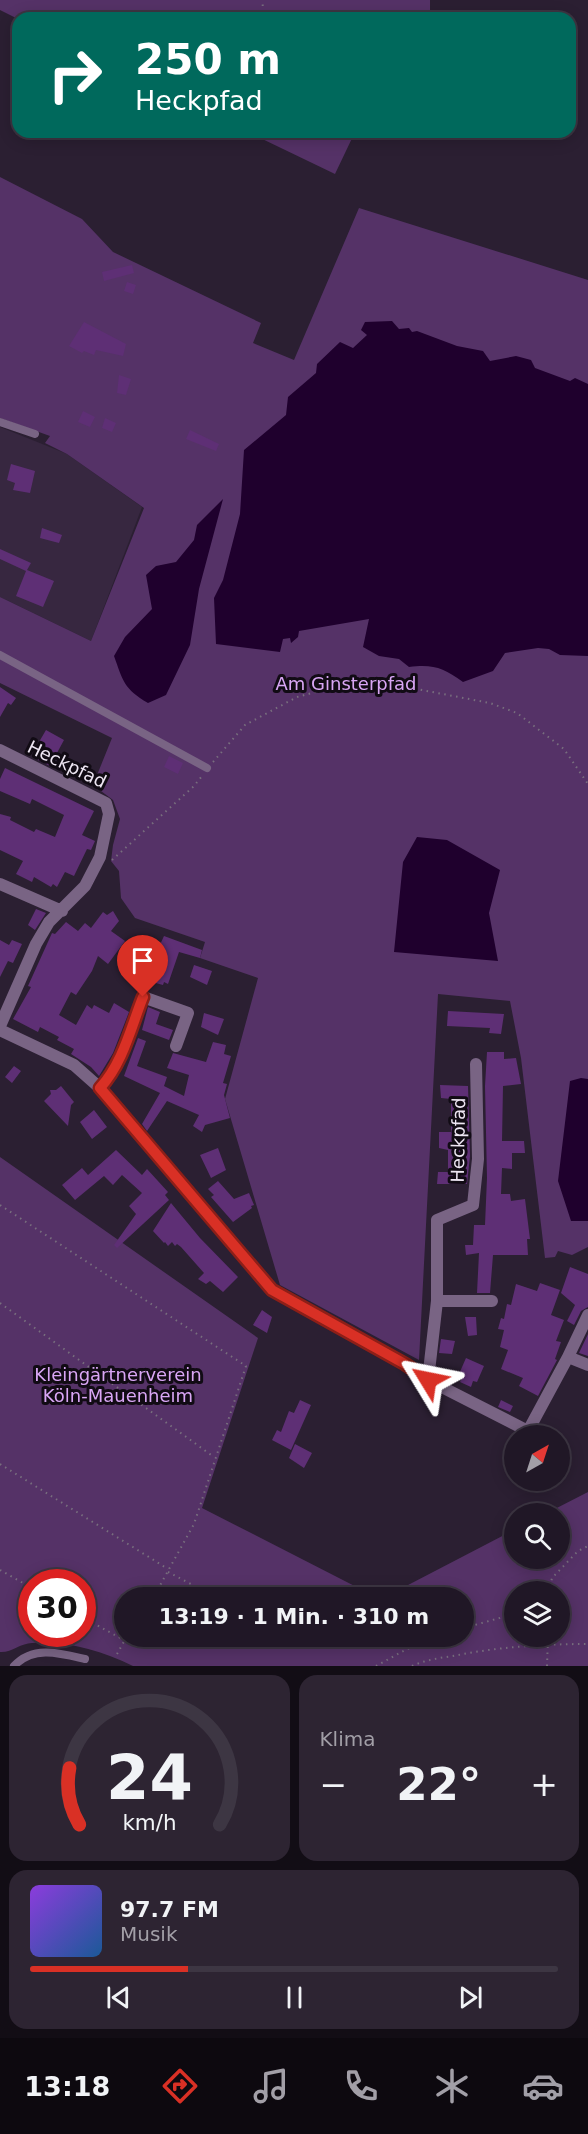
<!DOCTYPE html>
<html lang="de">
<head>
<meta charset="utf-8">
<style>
  :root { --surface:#201726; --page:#2d2432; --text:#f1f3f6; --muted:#a29fa7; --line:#3d3643; --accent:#d93025 }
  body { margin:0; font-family:"DejaVu Sans",sans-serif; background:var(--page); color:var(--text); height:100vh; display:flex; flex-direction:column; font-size:22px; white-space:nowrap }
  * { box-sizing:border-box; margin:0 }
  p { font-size:20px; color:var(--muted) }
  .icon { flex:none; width:33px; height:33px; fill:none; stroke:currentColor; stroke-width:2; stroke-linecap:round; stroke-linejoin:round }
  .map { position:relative; height:1666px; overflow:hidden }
  .sheet { display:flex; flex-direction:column; gap:9px; padding:9px; background:#120d15; flex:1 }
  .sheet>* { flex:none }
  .top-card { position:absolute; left:12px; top:12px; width:564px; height:126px; border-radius:18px; box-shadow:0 3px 15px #0003,0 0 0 2px var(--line); background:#00695c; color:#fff; overflow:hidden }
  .needle { width:39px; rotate:39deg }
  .controls { position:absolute; left:504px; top:1425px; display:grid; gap:12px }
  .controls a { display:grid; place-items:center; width:66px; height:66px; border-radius:50%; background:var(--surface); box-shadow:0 3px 15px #0003,0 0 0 2px var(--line); font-size:30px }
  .speed { position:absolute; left:18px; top:1569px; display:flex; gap:12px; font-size:30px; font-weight:700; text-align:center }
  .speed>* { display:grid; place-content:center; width:78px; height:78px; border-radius:50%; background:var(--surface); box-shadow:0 3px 15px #0003,0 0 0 2px var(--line); line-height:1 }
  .speed .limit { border:9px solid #d22; background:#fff; color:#111 }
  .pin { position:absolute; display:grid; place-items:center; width:51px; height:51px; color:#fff; margin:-62px -26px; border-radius:50% 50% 50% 0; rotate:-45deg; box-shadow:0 0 6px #0007 }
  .pin .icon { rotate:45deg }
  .me { position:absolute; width:66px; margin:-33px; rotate:305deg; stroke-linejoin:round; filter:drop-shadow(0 0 4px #0008) }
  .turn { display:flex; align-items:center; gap:21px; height:126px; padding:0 24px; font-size:27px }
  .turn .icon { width:78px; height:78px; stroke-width:2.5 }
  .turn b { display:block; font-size:42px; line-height:51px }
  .big { font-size:45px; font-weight:700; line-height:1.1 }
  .sheet .tile { flex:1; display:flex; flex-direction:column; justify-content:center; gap:9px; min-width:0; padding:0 21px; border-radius:18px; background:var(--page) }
  .sheet .dial { align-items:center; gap:0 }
  .dial svg { height:156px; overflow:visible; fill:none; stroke:var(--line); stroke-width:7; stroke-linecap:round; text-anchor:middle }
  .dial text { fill:var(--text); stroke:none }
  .song { display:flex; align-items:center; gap:18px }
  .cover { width:72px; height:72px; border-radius:9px; background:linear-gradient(135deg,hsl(270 70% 55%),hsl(210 70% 35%)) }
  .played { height:6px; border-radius:3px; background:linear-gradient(90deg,var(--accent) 30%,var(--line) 30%) }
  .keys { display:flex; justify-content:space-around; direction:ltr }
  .heat { display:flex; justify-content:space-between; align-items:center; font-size:33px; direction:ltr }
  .sheet .tiles { flex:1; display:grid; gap:9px; grid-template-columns:1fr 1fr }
  .tile:last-child { grid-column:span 2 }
  .trip { position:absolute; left:114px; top:1587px; width:360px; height:60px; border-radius:30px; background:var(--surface); box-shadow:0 3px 15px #0003,0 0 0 2px var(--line); font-weight:700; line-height:60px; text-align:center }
  .tab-bar { display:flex; height:96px; justify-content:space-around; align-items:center; background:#0d090f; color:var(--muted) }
  .tab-bar .icon { width:42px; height:42px }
  .tab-bar .on { color:var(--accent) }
  .tab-bar b { font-size:27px; color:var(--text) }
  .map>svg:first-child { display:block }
</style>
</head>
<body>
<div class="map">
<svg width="588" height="1666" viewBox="0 0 588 1666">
  <rect width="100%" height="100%" fill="#2b1f32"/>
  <path fill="#372740" d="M0,427L67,454L142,507L91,641L0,597Z"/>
  <path fill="#553267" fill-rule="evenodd" d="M0,0H430V18L18,19L0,10Z
    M248,132H355L335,174Z
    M0,177L82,219L113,252L261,323L253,343L294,360L359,208L588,280V1247L572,1255L558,1251L555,1257L545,1258L521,1058L510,1001L438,994L419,1360L280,1285L225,1099L258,978L200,958L205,942L135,918L121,898L119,871L111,861L113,845L120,819L113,800L93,785L112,738L0,683V597L91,641L144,508L67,454L45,443L50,436L0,418Z
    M0,1157L258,1338L202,1508L376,1597L124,1598V1636H464V1598L385,1597L514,1530V1558H560V1514L547,1513L588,1492V1666H133C100,1650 68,1641 32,1643C21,1643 11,1653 0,1652ZM32,1582H82V1634H32ZM514,1592H560V1636H514Z"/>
  <path fill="#1f002d" d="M392,321L399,329L409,328L412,332L417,331L457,346L483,351L490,361L516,356L531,360L535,368L570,381L575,378L588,384V656L560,655L549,649L538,648L505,653L493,671L463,682C443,668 434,664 409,667L399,659L379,656L363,647L369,619L299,631L298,637L291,643L290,638L283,639L280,652L216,644L214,598L223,580L240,514L244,450L286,415L288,397L316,373L317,364L340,342L353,348L367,335L361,330L365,322Z
    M223,499L199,589L190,645L166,695L148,703C124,689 123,681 114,656L125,637L152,609L146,575L156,566L176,562L194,540L197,525Z
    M417,837L447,840L500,870L489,913L498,961L394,952L403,862Z
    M581,1078L588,1079V1221H571L558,1181L570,1081Z"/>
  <path fill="#5e2f75" d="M132,265L134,273L104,281L102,272Z
    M127,282L136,285L133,294L124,291Z
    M84,322L126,344L123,356L96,350L94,355L84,351L82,353L69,346Z
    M119,375L131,379L126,395L117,393Z
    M83,411L95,417L90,427L78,422Z
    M105,418L116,423L112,432L102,428Z
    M190,430L219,444L216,451L186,439Z
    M11,464L35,471L30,493L13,490L15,483L7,480Z
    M42,528L62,535L59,543L40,538Z
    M0,549L31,563L27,570L54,581L43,607L16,596L26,571L0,559Z
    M0,687L16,698L11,705L8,703L0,717Z
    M46,730L64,740L50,766L38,760L46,746L39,742Z
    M169,756L183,763L178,774L164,767Z
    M5,768L94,811L82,835L95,841L91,850L87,849L74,876L65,872L57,887L53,884L51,887L34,877L32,882L16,874L23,861L0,850V814L11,817L10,820L34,832L36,829L55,837L64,815L32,799L30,804L0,791V779Z
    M36,909L46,913L35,930L28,925Z
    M113,911L119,921L111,931L125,941L108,964L98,956L92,971L76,995L71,992L59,1015L76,1025L87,1005L92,1009L94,1005L109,1013L114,1003L129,1012L113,1053L99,1076L91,1067L71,1054L74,1049L57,1040L59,1037L40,1027L38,1032L13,1019L31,987L28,986L52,933L55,934L66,922L78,931L85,923L91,928L103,912L107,915Z
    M164,936L202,950L200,958L179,952L168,984L164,982L163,985L152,982L151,988L134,983L138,971L148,974L149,971L154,972L161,952L157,951Z
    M0,940L9,945L12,940L22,944L13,963L8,961L0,977Z
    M194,965L212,971L207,985L190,977Z
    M148,1007L160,1012L156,1024L173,1030L169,1040L142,1030Z
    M448,1011L504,1014L501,1034L489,1033L490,1028L447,1026Z
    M204,1013L224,1019L218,1035L201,1027Z
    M138,1038L146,1041L137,1066L167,1077L164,1086L184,1096L189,1075L167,1068L173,1053L206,1062L213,1042L226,1045L224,1054L231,1056L223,1083L227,1084L224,1095L230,1118L205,1125L202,1132L193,1126L199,1115L167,1101L147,1131L142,1124L160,1093L124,1076Z
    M487,1052H504V1059L516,1058L521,1084L503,1086L502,1141H524L525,1153H512V1169L502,1168L501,1194H510L511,1201L525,1199L530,1239H527L528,1255H493L490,1293H477L479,1253L466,1255L465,1245H473L474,1225H485L487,1178L485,1086Z
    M14,1066L21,1071L12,1083L5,1077Z
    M440,1085L468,1086L470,1156L467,1184H437L438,1172H448V1150L439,1148V1132H451V1099L441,1098Z
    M61,1086L74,1102L71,1105L68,1126L44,1101L51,1094L50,1090H56Z
    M94,1110L107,1127L92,1139L80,1122Z
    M218,1148L226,1170L211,1178L200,1155Z
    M116,1150L142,1175L147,1169L168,1192L165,1195L169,1200L117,1248L114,1245L136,1214L129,1206L142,1193L122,1175L113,1185L104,1176L75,1200L62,1185L82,1168L88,1175Z
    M218,1181L234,1199L249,1193L254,1205L251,1206L252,1208L233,1222L211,1197L214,1195L208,1189Z
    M171,1203L200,1238L238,1277L223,1292L210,1281L206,1284L198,1279L204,1273L181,1247L177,1244L175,1246L172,1242L168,1246L165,1242L164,1243L153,1231Z
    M570,1267L588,1274V1307L581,1311L574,1325L567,1321L575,1305L561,1293Z
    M540,1283L560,1290L551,1315L564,1320L556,1341L561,1342L555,1359L557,1360L538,1396L519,1386L523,1378L501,1369L508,1350L500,1347L504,1330L498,1329L501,1318L504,1319L507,1304L511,1305L516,1284L537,1291Z
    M262,1310L272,1317L267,1333L253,1325Z
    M465,1317H476L477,1335L468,1336Z
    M588,1334V1356L579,1353Z
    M441,1339L455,1341L452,1354L439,1353Z
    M466,1358L484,1366L477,1382L473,1381L471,1387L460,1382L463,1376L459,1374Z
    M300,1400L311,1405L291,1450L272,1440L277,1430L281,1432L289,1411L294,1413Z
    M501,1400L513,1406L510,1412L498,1407Z
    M295,1444L312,1453L304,1468L289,1458Z"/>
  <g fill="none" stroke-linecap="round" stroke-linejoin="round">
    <path stroke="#786e7e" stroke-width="2" stroke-dasharray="1.5 4.5" stroke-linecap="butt" d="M262,18L263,0
      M303,132L308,142
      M213,762L245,725L297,697L346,684L385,683L490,703L517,713L564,749L588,784
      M112,860L194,786L202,776
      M0,1205L246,1366L194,1524L153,1598
      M0,1303L214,1457
      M0,1464L168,1569
      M0,1570L32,1588
      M168,1572L218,1598
      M549,1592L552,1578L578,1551L588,1546
      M82,1617L124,1640
      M464,1628L514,1614
      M117,1654L127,1636
      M376,1666L407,1649L440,1636
      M412,1666C425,1660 439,1658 453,1656C497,1647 543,1644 588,1644
      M547,1666L548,1636"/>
    <path stroke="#796484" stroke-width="8" d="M0,422L35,434
      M0,655L207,768
      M14,1666C33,1645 60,1653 85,1659"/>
    <path stroke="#796484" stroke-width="12" d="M0,750L106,803L109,814L100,857L85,886L49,922L36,944L0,1026
      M0,884L62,911
      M0,1030L74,1065L100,1088L272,1290L405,1364L428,1380L528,1431L568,1357L588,1365
      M100,1088C123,1063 131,1027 143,997L188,1013L176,1046
      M437,1301H492
      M568,1357L588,1315
      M428,1380L437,1301V1220L473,1205L478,1159L476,1064"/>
  </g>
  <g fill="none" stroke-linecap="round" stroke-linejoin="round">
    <defs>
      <path id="route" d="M143,997C131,1027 123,1063 100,1088L272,1290L405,1364L428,1380"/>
    </defs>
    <use href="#route" stroke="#8d1f18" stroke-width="15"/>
    <use href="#route" stroke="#d93025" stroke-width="10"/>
  </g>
  <g text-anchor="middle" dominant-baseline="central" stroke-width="6" stroke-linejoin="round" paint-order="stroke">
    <g font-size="18" fill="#d9a6f5" stroke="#110b14">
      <text x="346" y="683">Am Ginsterpfad</text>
      <text x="118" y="1374">Kleingärtnerverein<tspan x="118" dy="21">Köln-Mauenheim</tspan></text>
    </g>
    <g font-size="18" fill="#eee6f3" stroke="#110b14">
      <text transform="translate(67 764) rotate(26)">Heckpfad</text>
      <text transform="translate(458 1140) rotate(-89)">Heckpfad</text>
    </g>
  </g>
</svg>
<div class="controls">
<a><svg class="needle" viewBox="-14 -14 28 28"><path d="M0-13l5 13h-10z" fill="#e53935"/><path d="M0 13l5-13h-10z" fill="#a29fa7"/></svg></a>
<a><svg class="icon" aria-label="search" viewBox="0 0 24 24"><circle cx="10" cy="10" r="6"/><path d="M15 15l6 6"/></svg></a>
<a><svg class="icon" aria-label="layers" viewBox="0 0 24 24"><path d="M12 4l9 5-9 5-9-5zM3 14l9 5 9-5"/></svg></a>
</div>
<div class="speed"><div class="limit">30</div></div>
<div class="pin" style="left:143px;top:997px;background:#d93025"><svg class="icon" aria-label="arrive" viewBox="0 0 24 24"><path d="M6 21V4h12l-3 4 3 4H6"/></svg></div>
<svg class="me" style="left:428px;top:1380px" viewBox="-20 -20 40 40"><path d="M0-17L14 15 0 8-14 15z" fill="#d93025" stroke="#fff" stroke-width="4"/></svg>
<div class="trip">13:19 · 1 Min. · 310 m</div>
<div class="top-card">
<div class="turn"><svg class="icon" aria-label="right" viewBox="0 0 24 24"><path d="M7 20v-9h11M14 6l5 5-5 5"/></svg><div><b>250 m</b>Heckpfad</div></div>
</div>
</div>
<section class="sheet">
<div class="tiles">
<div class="tile dial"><svg viewBox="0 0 100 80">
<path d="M14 69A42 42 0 1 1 86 69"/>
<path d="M14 69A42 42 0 0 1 9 40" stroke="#d93025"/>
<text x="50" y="56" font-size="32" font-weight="700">24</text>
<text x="50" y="72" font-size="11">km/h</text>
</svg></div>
<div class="tile"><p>Klima</p>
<div class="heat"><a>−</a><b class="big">22°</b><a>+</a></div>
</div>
<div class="tile">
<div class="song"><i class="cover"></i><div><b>97.7 FM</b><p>Musik</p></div></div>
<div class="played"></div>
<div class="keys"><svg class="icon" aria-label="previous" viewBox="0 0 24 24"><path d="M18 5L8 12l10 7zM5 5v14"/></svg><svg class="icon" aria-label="pause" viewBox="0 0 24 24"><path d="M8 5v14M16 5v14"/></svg><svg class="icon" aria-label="next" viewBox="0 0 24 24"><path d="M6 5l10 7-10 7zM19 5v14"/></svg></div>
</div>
</div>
</section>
<nav class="tab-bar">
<b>13:18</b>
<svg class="icon on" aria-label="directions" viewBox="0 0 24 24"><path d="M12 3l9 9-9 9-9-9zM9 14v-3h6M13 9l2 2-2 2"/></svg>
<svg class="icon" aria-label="music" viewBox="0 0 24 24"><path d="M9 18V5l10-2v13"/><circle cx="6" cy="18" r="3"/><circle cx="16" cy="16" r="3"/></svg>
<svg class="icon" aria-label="phone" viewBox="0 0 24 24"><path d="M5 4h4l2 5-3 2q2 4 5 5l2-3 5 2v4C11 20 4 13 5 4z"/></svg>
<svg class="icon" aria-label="climate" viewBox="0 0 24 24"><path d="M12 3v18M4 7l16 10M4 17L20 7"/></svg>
<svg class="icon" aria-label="car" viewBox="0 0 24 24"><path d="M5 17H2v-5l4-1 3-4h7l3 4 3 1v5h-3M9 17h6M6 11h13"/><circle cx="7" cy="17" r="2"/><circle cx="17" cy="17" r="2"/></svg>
</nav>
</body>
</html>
